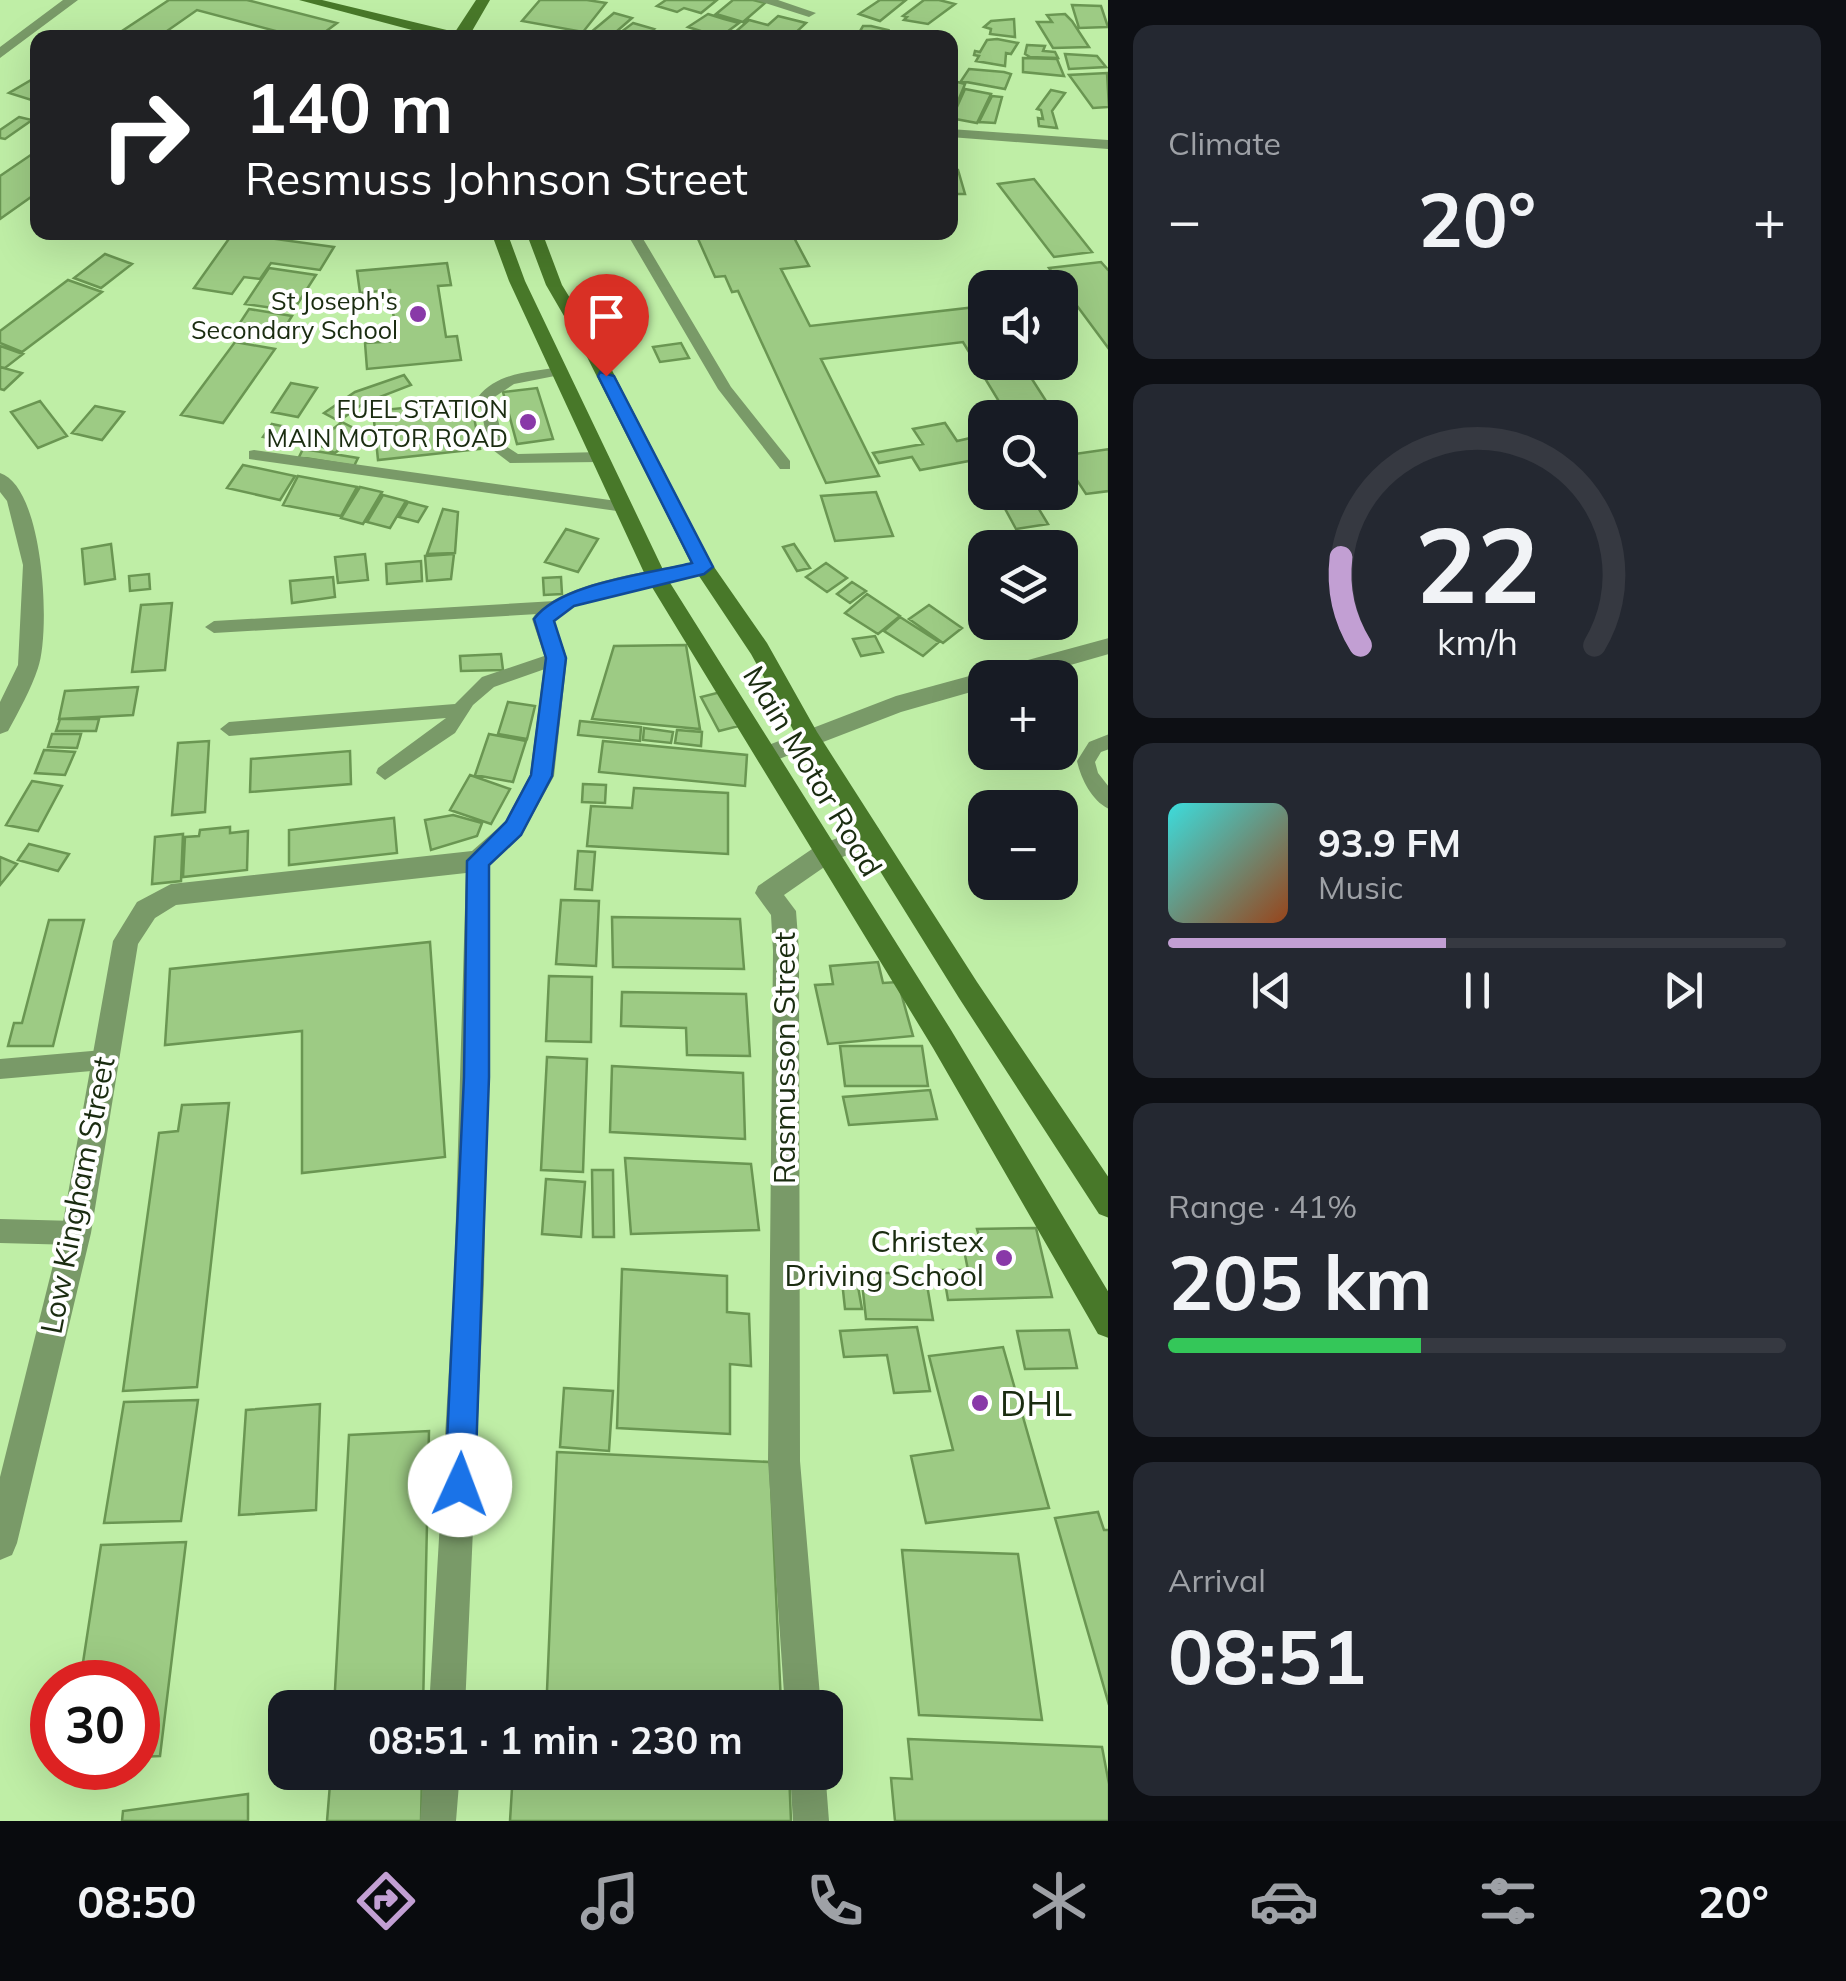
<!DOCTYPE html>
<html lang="en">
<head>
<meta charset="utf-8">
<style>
  :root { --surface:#171b24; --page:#242831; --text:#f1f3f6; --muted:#9ea1a6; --line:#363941; --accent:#c29fd3 }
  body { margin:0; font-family:Mulish,sans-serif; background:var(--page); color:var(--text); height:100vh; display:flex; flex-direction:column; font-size:38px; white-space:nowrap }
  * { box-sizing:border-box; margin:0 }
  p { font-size:32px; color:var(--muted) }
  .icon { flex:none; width:55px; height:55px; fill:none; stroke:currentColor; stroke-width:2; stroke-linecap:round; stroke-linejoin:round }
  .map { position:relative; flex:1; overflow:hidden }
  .side { display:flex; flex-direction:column; gap:25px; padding:25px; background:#0d0f14; width:738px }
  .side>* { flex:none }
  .top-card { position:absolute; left:30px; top:30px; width:928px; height:210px; border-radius:20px; box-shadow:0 10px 40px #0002; background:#202124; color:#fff; overflow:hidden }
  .fabs { position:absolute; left:968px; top:270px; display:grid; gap:20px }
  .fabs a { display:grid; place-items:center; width:110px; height:110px; border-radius:20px; background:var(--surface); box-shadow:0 10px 40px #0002; font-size:50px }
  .speed { position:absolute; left:30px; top:1660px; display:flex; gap:20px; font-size:50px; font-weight:700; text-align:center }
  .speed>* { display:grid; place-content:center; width:130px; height:130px; border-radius:50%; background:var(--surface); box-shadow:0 10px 40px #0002; line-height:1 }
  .speed .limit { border:15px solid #d22; background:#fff; color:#111 }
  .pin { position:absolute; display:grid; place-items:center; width:85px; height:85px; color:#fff; margin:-102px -42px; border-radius:50% 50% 50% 0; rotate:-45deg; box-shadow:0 0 10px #0007 }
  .pin .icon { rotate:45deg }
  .me { position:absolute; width:110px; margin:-55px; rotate:2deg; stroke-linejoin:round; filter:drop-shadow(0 0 8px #0008) }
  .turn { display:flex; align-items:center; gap:35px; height:210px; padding:0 50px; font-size:45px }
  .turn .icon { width:130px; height:130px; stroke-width:2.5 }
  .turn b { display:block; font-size:70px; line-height:85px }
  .big { font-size:75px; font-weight:700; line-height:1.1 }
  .side .tile { flex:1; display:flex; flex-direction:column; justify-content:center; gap:15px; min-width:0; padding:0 35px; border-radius:20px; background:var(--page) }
  .side .dial { align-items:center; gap:0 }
  .dial svg { height:260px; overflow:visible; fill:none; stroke:var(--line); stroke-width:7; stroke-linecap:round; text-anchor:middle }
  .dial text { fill:var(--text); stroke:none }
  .song { display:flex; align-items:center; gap:30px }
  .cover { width:120px; height:120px; border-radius:15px; background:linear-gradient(135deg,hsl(180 70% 55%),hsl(20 70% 35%)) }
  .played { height:10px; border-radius:5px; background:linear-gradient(90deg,var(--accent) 45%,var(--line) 45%) }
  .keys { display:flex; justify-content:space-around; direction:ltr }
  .heat { display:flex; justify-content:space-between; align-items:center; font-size:55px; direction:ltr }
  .charge { height:15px; border-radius:8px; background:linear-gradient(90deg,#34c759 41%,var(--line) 0) }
  .trip { position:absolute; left:268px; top:1690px; width:575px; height:100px; border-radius:20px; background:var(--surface); box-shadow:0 10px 40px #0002; font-weight:700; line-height:100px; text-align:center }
  .dock { display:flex; height:160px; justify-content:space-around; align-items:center; background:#090b0e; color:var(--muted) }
  .dock .icon { width:70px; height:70px }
  .dock .selected { color:var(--accent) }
  .dock b { font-size:45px; color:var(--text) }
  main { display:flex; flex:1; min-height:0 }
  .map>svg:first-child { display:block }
</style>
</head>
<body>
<main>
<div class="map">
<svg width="1109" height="1821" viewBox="0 0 1109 1821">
  <rect width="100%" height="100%" fill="#bfeea6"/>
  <path fill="#9dcb84" stroke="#6a9652" stroke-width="2.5" d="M169,0H247L337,23L317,38H302L197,10L157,38L119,33Z
    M540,0H587L606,3L583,32L522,21Z
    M666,0H717L701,13L684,8L677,12L657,6Z
    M733,0H753L765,3L743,22L716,14Z
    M880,0H906L880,21L859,14Z
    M924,0H939L955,4L928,24L904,20L907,17L903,16Z
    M1072,5L1101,6L1108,27L1079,28Z
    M614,13L632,18L609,38H584Z
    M708,14L724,19L739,23L720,37L697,38L704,32L688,27Z
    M1065,14L1072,21L1089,47L1053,48L1037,22H1052L1047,15Z
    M778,16L806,23L790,38L732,35L749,20L768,25Z
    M1014,19L1015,37L990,34L991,29L984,27L991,21Z
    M633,23L654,29L643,38H613Z
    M863,26H871L888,30L882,38H856Z
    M997,39L1018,43L1011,54L1006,53L1005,66L976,61L979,56L974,55L975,51L980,52L987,40Z
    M1027,45L1045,46L1043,51L1055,52L1058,58L1030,57L1025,54Z
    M1065,54L1097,56L1106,67L1069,69Z
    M1023,58L1057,59L1064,76L1023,72Z
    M969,69L1004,72L1011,74L1005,89L961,81Z
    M1107,73L1109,107L1093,108L1069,75Z
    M38,76V102L9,93Z
    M950,80L965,84L956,106L950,103Z
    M965,89L991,94L977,123L950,118V108L956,109Z
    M1051,90L1065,93L1052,111L1057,128L1039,126L1038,118L1043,119L1041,110L1037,109Z
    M992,96L1002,97L995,123L979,122Z
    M19,117L32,120L5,139L0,138V130Z
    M38,150V192L0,219V176Z
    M950,170H958L965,194H950Z
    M1034,179L1092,252L1054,257L998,184Z
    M695,232H791L809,266L781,269L810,326L985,306V362H1021L1057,418H1009L963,342L821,359L879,476L826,483L738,291L732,292L725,276L715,277Z
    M233,233L334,247L320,270L271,263L260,279L244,277L232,294L194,288Z
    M105,254L132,264L101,288L74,278Z
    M1101,262L1109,271V349L1049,268Z
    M447,263L451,285L438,286L446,337L457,336L461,360L367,369L365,343L397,341L390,290L360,293L357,271Z
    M269,268L316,275L293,311L245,304Z
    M68,280L102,292L22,352L0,343V331Z
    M249,309L292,316L276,342L232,335Z
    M235,342L275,349L223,423L181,415Z
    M681,343L689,358L660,362L653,347Z
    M0,346L23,354L5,368L0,367Z
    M0,367L22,373L4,390L0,389Z
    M404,375L411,385L364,403L339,421L324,413L355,392Z
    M291,383L317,388L298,417L272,412Z
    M537,388L553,439L517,444L503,392Z
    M40,401L67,436L38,448L11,412Z
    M471,401L480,449L378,460L373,411Z
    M95,406L124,412L102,440L72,433Z
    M342,422L361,432L335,453L315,443Z
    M945,423L957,441L975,437L985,458L920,470L912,457L879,463L873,453L923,444L913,429Z
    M272,424L287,427L279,440L263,437Z
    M303,449L358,458L354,466L299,457Z
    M1109,449V491L1086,494L1061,456Z
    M243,465L295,476L280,500L227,488Z
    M298,476L357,487L341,516L283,505Z
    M360,487L382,492L363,524L341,518Z
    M876,492L893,536L835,541L821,496Z
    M383,495L406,501L390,528L367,522Z
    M1034,501L1048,524L1016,529L1003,505Z
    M408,502L427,507L418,522L399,517Z
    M443,509L458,512L455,553L427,554Z
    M566,529L598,539L578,572L545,562Z
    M111,544L115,579L85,584L82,549Z
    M794,544L810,568L797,571L783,547Z
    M365,554L368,580L338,583L335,557Z
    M454,554L451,579L427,581L425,556Z
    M421,561L422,581L387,584L386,564Z
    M826,563L847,578L827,592L806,577Z
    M149,574L150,589L130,591L129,576Z
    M333,577L335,597L292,603L290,581Z
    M561,577L562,594L544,595L543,578Z
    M852,582L866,591L850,603L837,594Z
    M867,594L900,616L878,634L845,613Z
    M172,603L165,670L132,672L141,605Z
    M929,605L962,628L943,643L909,619Z
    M900,617L939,642L923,656L884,631Z
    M875,636L883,652L861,656L853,639Z
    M686,645L700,729L592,719L614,646Z
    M501,654L503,670L461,671L460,656Z
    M138,687L133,715L59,719L65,691Z
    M721,692L739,726L719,731L701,697Z
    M508,702L535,706L527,739L498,734Z
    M60,719H99L96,731H56Z
    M580,721L641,727L640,741L578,735Z
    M644,728L673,732L671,743L643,740Z
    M677,730L702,732L701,746L675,743Z
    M52,734H81L77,748L48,747Z
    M489,734L526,741L513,782L475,775Z
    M209,741L205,812L172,815L178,743Z
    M603,741L747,755L745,786L599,772Z
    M44,750L75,752L65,775L35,773Z
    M350,751L351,784L250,792L251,759Z
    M470,775L510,789L491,824L450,810Z
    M32,781L62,786L38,831L6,825Z
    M583,784L606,785L605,803L582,802Z
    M634,788L728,793V854L587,846L591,806L632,808Z
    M453,815L482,823L477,836L431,850L425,820Z
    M394,818L397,853L289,865V830Z
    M230,827V833L248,831L247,870L183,877L185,837L199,836L200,830Z
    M183,834L181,881L152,884L155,837Z
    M29,844L69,854L58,871L18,860Z
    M578,851L595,852L592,890L575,889Z
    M0,857L17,864L0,885Z
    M561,900L599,901L596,966L556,964Z
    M612,917L740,919L744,969L613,967Z
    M49,920H84L53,1046H8L14,1023H22Z
    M430,942L445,1157L302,1173V1031L165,1045L170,969Z
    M878,962L883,983L898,982L913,1036L828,1044L815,985L833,984L830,966Z
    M549,976L592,977L591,1042L546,1041Z
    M622,992L746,994L750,1056L687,1055L686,1028L621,1026Z
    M840,1046H922L928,1086H845Z
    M547,1057L587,1059L583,1172L541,1170Z
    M612,1066L743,1073L745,1139L610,1132Z
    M930,1090L937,1119L849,1125L843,1097Z
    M229,1103L197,1387L123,1391L159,1133L178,1131L182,1105Z
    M625,1158L751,1164L759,1230L631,1234Z
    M592,1170H613L614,1237H593Z
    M546,1179L585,1182L581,1237L542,1234Z
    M1036,1228L1052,1297L948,1300L943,1270H968L963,1245L981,1244L977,1229Z
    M622,1269L727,1276V1312L749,1314L751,1366L730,1364V1434L617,1428Z
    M861,1273H925L933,1320L866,1319Z
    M842,1281H857L862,1309H845Z
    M917,1327L930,1391L894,1393L887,1355L844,1357L840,1331Z
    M1069,1330L1077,1368L1025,1369L1017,1331Z
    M1003,1347L1049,1508L926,1523L911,1456L953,1450L929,1356Z
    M564,1388L613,1391L609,1451L560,1447Z
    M198,1400L181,1521L104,1523L124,1402Z
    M320,1404L316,1510L239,1515L246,1410Z
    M429,1431L423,1708H334L349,1435Z
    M557,1452L770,1462L781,1704L547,1691Z
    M1098,1512L1104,1530H1109V1705L1055,1518Z
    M186,1542L160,1756L138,1757V1682H80L101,1545Z
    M902,1550L1018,1554L1042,1720L919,1715Z
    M517,1698L694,1708H516Z
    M908,1739L1102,1747L1109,1784V1821H895L891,1778L912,1779Z
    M331,1772H422L421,1821H327Z
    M513,1772H789L791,1821H510Z
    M248,1794V1821H122L123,1811Z"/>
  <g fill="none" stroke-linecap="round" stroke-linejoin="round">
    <path fill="#799a68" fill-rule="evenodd" d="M626,232H639L731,387L790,461V469H780L718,389Z
      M560,367L567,371L565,374L514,384L493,398L504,445L518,454L601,452L609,457L601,462L510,463L489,447L478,397C498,372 531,372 560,367Z
      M254,450L624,502L632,507L624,512L249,459V451Z
      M555,601L563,607L555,613L214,633L205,627L214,621Z
      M556,652L565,658L562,663L494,687L473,705L455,733L385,780L376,773L378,768L446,718L229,736L220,729L229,722L455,704L482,677Z
      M1109,734V749L1101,752L1095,762L1098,773L1109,787V809C1092,801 1081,779 1077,761L1089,742Z
      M103,1050L111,1053L114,1060L111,1067L103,1070L0,1079V1059Z
      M0,1219L76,1221L84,1225L88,1233L84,1241L76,1245L0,1243Z"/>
    <path fill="#799a68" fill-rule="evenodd" d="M63,0H78L0,58V47Z
      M0,473C44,487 51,631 38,668C31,689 19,711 8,731L0,734V702L18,665L23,565L7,501L0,492Z"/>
    <path fill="#799a68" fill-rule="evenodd" d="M756,0H778L816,13L809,17Z
      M703,560L713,567L710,572L575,606L554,621L567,658L554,776L521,836L490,865L484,1284L465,1708H429L454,1284L466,873L176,905L155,918L138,944L91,1233L17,1543L12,1555L0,1560V1477L61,1233L113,941L137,902L171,884L472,851L505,822L530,775L545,658L532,619C558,581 658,571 703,560Z
      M1109,638V654L1025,678H985V688L901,712L766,764L755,755L758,749L896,696Z
      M870,825L878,828L882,835L878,842L833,861L784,895L796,911L799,951L800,1461L821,1708H785L768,1461L773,951L771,915L755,893L758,886L815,847Z
      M825,1769L829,1821H793L790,1772H825Z
      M424,1772H460L456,1821H420Z"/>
    <path fill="#799a68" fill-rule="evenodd" d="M950,129L1109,140V149L950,137Z"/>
    <path fill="#487829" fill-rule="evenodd" d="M299,0H322L455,32L476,0H490L468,38H442Z
      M491,232H507L525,281L667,578L951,1030L1109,1293V1338L1098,1334L933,1048L647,579L509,281Z
      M526,232H542L562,285L600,347L712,564L767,643L817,732L977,982L1109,1178V1218L1099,1214L959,998L801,744L751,654L693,567L582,347L546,285Z"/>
  </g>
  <path fill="#1a73e8" stroke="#114b97" stroke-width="2.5" d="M600,372L614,376L713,567L704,574L574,606L554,621L566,658L552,776L521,835L489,865V1077L475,1485L471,1495L460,1500L450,1495L445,1485L464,1077L467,861L506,822L531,775L546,658L534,619C560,583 649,574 692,563L598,376Z"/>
  <g fill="#8939a8" stroke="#fff" stroke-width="4">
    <circle cx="418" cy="314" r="10"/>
    <circle cx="528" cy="422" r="10"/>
    <circle cx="1004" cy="1258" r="10"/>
    <circle cx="980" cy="1403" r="10"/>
  </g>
  <g text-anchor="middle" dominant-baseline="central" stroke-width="8" stroke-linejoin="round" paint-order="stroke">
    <g font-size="25" fill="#1a2c10" stroke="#fff" text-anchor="end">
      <text x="398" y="300">St Joseph's<tspan x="398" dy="29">Secondary School</tspan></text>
      <text x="508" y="408">FUEL STATION<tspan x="508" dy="29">MAIN MOTOR ROAD</tspan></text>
    </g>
    <g font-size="30" fill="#1a2c10" stroke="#fff">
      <text transform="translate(813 771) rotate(59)">Main Motor Road</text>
      <text transform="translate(784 1058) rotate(-90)">Rasmusson Street</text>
      <text transform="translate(77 1195) rotate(-79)">Low Kingham Street</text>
    </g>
    <g font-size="30" fill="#1a2c10" stroke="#fff" text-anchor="end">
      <text x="984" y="1241">Christex<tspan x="984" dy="34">Driving School</tspan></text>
    </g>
    <g font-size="35" fill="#1a2c10" stroke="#fff" text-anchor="start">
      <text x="1000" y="1403">DHL</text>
    </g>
  </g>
</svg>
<div class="fabs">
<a><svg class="icon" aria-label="sound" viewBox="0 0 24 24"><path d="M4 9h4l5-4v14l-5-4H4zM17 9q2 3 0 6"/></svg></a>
<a><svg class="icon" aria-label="search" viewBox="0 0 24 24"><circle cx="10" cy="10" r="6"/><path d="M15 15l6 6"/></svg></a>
<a><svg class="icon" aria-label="layers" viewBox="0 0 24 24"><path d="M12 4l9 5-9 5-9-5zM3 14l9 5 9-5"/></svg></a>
<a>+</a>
<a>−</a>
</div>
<div class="speed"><div class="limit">30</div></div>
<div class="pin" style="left:606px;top:376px;background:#d93025"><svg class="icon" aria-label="arrive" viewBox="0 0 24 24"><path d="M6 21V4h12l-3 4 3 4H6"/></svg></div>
<svg class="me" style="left:460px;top:1485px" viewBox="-20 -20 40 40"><circle r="19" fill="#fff"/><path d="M0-13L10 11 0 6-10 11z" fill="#1a73e8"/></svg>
<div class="trip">08:51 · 1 min · 230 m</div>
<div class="top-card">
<div class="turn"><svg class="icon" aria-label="right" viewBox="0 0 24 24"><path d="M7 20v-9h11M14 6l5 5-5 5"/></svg><div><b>140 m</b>Resmuss Johnson Street</div></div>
</div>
</div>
<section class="side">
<div class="tile"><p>Climate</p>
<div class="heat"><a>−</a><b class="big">20°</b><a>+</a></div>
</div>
<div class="tile dial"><svg viewBox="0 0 100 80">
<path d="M14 69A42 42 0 1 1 86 69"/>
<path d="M14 69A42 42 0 0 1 8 42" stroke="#c29fd3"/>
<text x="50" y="56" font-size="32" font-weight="700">22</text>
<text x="50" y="72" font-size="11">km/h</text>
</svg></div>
<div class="tile">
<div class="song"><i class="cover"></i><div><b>93.9 FM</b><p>Music</p></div></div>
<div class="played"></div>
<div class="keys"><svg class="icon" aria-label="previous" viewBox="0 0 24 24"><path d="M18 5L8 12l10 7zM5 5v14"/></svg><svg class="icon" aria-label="pause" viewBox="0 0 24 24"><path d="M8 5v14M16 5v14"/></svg><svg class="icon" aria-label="next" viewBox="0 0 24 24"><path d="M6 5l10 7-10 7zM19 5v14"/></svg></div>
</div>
<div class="tile"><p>Range · 41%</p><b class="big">205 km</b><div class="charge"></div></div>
<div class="tile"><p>Arrival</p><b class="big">08:51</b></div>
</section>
</main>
<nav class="dock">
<b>08:50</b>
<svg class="icon selected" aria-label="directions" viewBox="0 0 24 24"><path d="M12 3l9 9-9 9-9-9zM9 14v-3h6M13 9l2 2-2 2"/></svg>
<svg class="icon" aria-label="music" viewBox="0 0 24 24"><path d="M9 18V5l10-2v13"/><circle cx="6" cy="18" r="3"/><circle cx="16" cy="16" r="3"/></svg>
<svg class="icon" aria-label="phone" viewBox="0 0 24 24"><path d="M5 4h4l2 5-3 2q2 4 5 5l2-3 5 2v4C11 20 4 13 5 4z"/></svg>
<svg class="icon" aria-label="climate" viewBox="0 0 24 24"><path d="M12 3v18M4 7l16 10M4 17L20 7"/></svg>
<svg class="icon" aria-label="car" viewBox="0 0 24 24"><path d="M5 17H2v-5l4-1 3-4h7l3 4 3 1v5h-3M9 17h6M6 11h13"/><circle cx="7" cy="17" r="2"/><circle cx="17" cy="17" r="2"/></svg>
<svg class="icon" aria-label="filters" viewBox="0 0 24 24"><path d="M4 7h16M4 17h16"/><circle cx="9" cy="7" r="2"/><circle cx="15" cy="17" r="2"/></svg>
<b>20°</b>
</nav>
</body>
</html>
